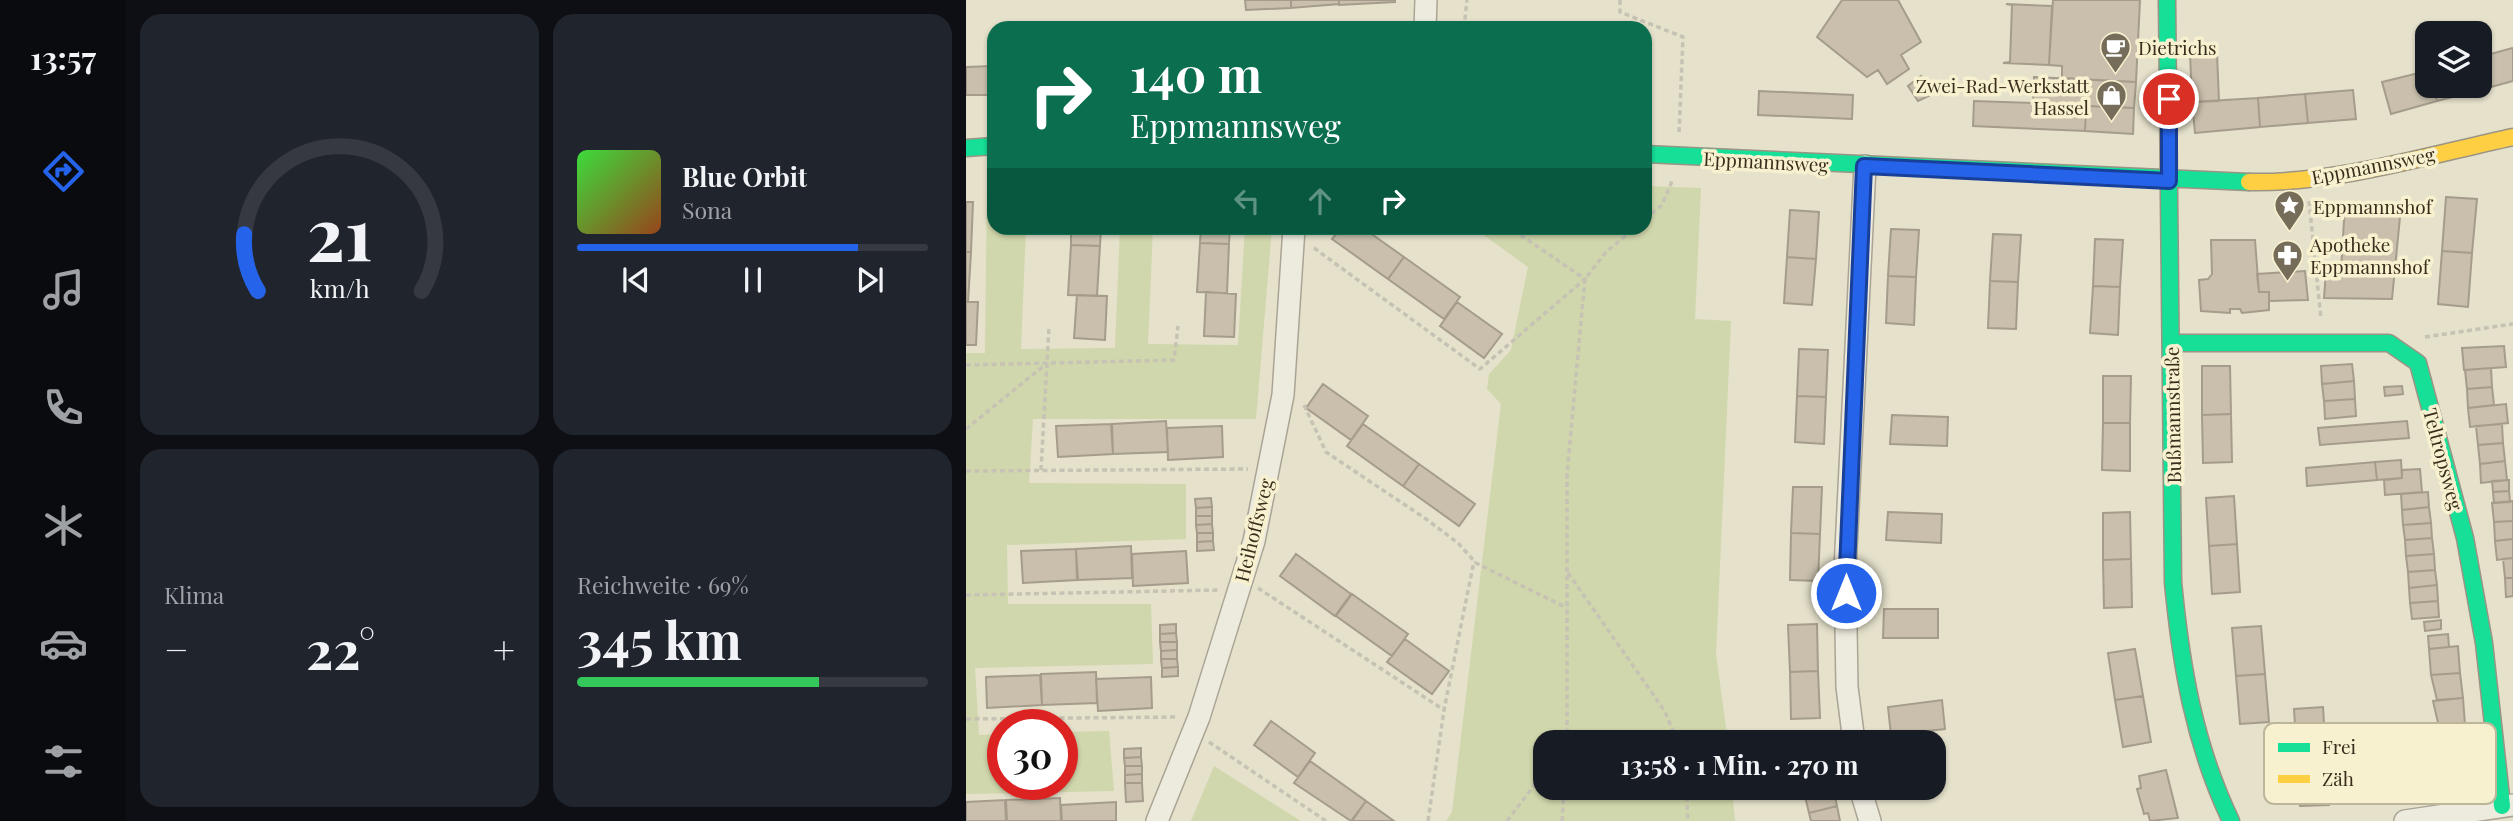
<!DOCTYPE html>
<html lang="de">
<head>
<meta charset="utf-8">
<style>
  :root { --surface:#171b24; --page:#20242c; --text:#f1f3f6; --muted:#9ea1a6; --line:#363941; --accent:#2563eb }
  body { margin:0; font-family:"Playfair Display",serif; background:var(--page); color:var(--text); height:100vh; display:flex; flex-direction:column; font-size:26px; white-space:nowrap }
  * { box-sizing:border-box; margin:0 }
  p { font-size:23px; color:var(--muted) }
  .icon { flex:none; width:38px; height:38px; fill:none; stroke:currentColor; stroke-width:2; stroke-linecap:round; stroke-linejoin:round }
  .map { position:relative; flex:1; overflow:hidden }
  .details { display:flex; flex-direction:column; gap:14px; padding:14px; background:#0d0f14; width:840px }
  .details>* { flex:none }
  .guide { position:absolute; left:21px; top:21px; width:665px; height:214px; border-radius:21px; box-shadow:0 2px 5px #0004; background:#0b6e4f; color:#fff; overflow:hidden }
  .tools { position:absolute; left:1449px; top:21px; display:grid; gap:14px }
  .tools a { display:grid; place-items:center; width:77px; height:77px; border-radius:14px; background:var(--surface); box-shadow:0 2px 5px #0004; font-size:35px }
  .speed { position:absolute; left:21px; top:709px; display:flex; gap:14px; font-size:35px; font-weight:700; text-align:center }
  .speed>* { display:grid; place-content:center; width:91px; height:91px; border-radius:50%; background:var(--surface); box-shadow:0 2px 5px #0004; line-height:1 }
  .speed .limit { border:10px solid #d22; background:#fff; color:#111 }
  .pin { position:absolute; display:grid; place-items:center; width:60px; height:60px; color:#fff; margin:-30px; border:4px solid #fff; border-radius:50%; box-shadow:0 2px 7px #0007 }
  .me { position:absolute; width:77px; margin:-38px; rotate:0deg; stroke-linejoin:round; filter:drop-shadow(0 0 5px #0008) }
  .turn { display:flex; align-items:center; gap:24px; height:147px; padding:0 28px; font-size:32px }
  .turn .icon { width:91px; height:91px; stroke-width:2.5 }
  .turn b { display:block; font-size:49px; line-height:60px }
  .lanes { display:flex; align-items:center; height:66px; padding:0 28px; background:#0003; justify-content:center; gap:35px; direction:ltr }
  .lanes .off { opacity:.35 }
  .big { font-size:52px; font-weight:700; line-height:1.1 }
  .details .card { flex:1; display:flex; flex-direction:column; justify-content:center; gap:10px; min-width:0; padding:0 24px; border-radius:21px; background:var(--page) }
  .details .dial { align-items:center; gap:0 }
  .dial svg { height:182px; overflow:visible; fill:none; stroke:var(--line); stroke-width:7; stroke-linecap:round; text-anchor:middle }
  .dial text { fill:var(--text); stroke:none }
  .song { display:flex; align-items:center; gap:21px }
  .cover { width:84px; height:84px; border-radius:10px; background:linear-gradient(135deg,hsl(120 70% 55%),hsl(20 70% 35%)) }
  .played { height:7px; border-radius:4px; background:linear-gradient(90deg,var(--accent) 80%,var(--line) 80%) }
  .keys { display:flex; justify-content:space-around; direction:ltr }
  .heat { display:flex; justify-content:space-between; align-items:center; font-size:38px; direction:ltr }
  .charge { height:10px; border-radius:5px; background:linear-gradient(90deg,#34c759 69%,var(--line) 0) }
  .details .tiles { flex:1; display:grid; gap:14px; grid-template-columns:repeat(2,1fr) }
  .trip { position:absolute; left:567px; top:730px; width:413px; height:70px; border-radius:21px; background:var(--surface); box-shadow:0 2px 5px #0004; font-weight:700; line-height:70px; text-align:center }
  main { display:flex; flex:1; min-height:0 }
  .tab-bar { display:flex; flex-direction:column; width:126px; justify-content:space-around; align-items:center; background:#090b0e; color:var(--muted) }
  .tab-bar .icon { width:49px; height:49px }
  .tab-bar .active { color:var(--accent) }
  .tab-bar b { font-size:32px; color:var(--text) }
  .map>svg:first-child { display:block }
</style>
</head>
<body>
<main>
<nav class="tab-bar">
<b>13:57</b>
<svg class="icon active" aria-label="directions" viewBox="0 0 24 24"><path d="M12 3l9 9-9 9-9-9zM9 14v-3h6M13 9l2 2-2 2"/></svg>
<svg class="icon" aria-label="music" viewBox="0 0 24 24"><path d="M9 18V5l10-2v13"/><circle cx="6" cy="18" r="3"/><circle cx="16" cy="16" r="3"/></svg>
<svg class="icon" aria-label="phone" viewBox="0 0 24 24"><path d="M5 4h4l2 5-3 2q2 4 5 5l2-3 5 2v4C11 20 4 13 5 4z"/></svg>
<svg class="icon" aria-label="climate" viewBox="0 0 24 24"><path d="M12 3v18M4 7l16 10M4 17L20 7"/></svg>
<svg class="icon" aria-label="car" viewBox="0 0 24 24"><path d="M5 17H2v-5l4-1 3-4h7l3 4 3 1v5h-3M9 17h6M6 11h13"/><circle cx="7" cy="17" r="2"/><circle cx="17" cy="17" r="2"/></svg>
<svg class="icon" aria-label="filters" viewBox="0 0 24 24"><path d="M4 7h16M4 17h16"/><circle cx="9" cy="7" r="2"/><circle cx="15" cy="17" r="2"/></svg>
</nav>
<section class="details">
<div class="tiles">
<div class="card dial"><svg viewBox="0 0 100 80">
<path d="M14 69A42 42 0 1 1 86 69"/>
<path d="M14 69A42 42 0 0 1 8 44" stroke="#2563eb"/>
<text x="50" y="56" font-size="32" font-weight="700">21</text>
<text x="50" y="72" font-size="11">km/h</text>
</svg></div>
<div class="card">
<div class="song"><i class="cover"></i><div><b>Blue Orbit</b><p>Sona</p></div></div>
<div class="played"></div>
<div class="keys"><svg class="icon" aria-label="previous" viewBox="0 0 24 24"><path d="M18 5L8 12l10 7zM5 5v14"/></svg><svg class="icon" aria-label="pause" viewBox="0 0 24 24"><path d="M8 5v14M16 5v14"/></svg><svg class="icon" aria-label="next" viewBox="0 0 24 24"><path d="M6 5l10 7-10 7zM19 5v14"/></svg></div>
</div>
<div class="card"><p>Klima</p>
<div class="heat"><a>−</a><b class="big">22°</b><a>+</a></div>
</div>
<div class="card"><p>Reichweite · 69%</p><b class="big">345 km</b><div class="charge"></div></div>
</div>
</section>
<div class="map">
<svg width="1547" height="821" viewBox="0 0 1547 821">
  <rect width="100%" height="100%" fill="#e5e1cb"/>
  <path fill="#d1d7ac" d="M21,184H28V228H60L55,349L149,348L154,228H187L182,344L272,345L279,228H306L290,419H67L63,483L220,484V539L41,545L42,604H185L187,664L9,668L13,735L37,734V784H96V732L143,731L148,791L0,794V353H19Z
    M679,186L735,188L729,319L765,321L750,654L762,742H579V788H766L769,821H480L486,812L535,404L521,389L523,374L545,350L562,267L508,228H679Z
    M248,766L335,821H225Z"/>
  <path fill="#c9bfac" stroke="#a59c8b" stroke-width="2" d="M279,0H325V8L280,10Z
    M325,0H373V4L325,8Z
    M373,0H429V2L373,5Z
    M876,0H932L955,42L935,55L943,69L921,84L912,70L901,77L851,37Z
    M1087,0H1174L1170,82L1096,78V66L1083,65Z
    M1040,4L1086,6L1083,65L1037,63L1044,62L1046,5Z
    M1546,48L1547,49V81L1518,89L1514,57Z
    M1224,53H1251L1253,101L1226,102Z
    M27,66L28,95H0V67Z
    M1514,70L1518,89L1471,101L1467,86H1514Z
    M1461,71V86H1467L1471,101L1425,114L1416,82Z
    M955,76L967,94L952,101L942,86Z
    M1068,77L1170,82L1168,108L1120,106L1119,131L1007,126L1008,101L1067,103Z
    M1387,90L1390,119L1342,123L1339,94Z
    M793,91L887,95L886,119L792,115Z
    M1339,94L1342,123L1294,127L1292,98Z
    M1292,98L1294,127L1229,133L1226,102Z
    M1120,106L1168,108L1167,134L1119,131Z
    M1480,197L1511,199L1506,253L1476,251Z
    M0,202H7L5,252H0Z
    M1379,204L1435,207L1426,299L1358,298L1360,271L1375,270Z
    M824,210L853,212L850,259L821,257Z
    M105,228H135L134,246L105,245Z
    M235,228H264L263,244L234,243Z
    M375,228H397L438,257L422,279L366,239Z
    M925,229L953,230L950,277L922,276Z
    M1027,234L1055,235L1052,282L1024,281Z
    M1129,239L1157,240L1154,287L1127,286Z
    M1245,240H1289L1293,292H1303V310L1276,313L1274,309H1264V313L1235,311L1233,280L1242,279L1246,274Z
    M234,243L263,244L261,293L231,292Z
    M105,245L134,246L131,296L102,295Z
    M1476,251L1506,253L1502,307L1472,304Z
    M0,252H5L2,302H0Z
    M438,257L494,297L478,319L422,279Z
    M821,257L850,259L846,305L818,303Z
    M1339,271L1342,300L1303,301V292H1293L1291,274Z
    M922,276L950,277L948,325L920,323Z
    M1024,281L1052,282L1050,329L1022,328Z
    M1127,286L1154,287L1152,335L1124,333Z
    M240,292L270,294L268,337L238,336Z
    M111,295L141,296L139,340L108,338Z
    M0,302H12L10,345H0Z
    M491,302L536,334L518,358L474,326Z
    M1538,346L1540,367L1498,370L1496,348Z
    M833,349L862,350L860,397L831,396Z
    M1386,364L1388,381L1356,384L1355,366Z
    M1236,366H1264L1265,414L1236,415Z
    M1525,368L1526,387L1501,389L1499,370Z
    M1137,376H1165L1164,423H1137Z
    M1388,381L1389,399L1358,401L1356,384Z
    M357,384L402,416L385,440L340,408Z
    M1436,386L1437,394L1419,396L1418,387Z
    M1526,387L1528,405L1502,408L1501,389Z
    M831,396L860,397L858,444L829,442Z
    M1389,399L1390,416L1359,419L1358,401Z
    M1540,404L1542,423L1504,427L1502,408Z
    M1265,414L1266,462L1237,463L1236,415Z
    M926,415L982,417L981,446L924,444Z
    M200,421L202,452L147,454L146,424Z
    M1441,421L1443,438L1354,445L1352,428Z
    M1137,423H1164V471L1136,470Z
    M145,424L147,454L92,457L90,426Z
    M397,424L453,464L437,486L381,446Z
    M1536,424L1537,443L1512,445L1510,426Z
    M256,426L257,457L202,460L201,428Z
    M1537,443L1539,461L1514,464L1512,445Z
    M1435,460L1436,478L1411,480L1409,462Z
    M1539,461L1541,480L1515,483L1514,464Z
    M1409,462L1411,480L1341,486L1340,468Z
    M453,464L509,504L493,526L437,486Z
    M1454,469L1456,492L1419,495L1418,480L1436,478V470Z
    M1543,480V491L1527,492L1526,481Z
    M827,487H856L854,534L825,533Z
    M1543,491L1544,502L1528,503L1527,492Z
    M1462,492L1463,507L1436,510L1435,494Z
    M1268,496L1271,544L1243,546L1240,498Z
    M245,498L246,507L230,508L229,499Z
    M1547,501V521L1528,522L1526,503Z
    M246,507V516H230V508Z
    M1463,507L1465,523L1437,525L1436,510Z
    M922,512L976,514L975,543L920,540Z
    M1164,512L1165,559L1137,560V513Z
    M230,516H246V524L230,525Z
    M1547,521V539L1529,541L1528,522Z
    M1465,523L1466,538L1439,540L1437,525Z
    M246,524L247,533H231L230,525Z
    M231,533H247V541L231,542Z
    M825,533L854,534L852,581L824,580Z
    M1466,538L1468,554L1440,556L1439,540Z
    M1547,539V558L1531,560L1529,541Z
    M247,541L248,550L231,551V542Z
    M1271,544L1274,592L1246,594L1243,546Z
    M165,546L166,578L112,580L110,549Z
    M110,549L111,580L57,583L55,551Z
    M220,551L222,583L167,586L166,554Z
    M330,554L385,594L369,616L314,576Z
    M1468,554L1469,570L1442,572L1440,556Z
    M1547,558V578H1539L1537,559Z
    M1165,559L1166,607L1138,608L1137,560Z
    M1469,570L1471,585L1443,588L1442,572Z
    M1539,578H1547V596L1540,597Z
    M1471,585L1472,601L1444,603L1443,588Z
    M386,594L442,634L426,656L370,616Z
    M1472,601L1473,617L1446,619L1444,603Z
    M918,609H972V638H917Z
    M1475,620V629L1459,631L1458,622Z
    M210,624V633L194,634V625Z
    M851,624L852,671L824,672L822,625Z
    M1295,626L1299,674L1270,676L1266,628Z
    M210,633L211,642H194V634Z
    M1482,634L1483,647L1463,649L1462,636Z
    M439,639L483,671L466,694L421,662Z
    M194,642H211V650L195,651Z
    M1492,646L1494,673L1465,675L1463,649Z
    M1169,649L1177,696L1149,700L1142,653Z
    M211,650V659H195V651Z
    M195,659H211L212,667L196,668Z
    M212,667V676L196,677V668Z
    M852,671L854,718L825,719L824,672Z
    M130,672L131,703L76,705L75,674Z
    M1494,673L1497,698L1471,700L1465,675Z
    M1299,674L1303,722L1274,724L1270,676Z
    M74,675L76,705L21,708L20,677Z
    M185,677L186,708L132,711L130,679Z
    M1177,696L1185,742L1157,747L1149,700Z
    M1497,698L1499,725L1473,727L1467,701Z
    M976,700L979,729L925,735L922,707Z
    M1357,707L1360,756L1331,758L1328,709Z
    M305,721L349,753L332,777L288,745Z
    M175,748V757L158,758V749Z
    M1360,756L1363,805L1334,806L1331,758Z
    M175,757L176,766H159L158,758Z
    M344,761L400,801L385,821L328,783Z
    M159,766H176V774L159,775Z
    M1200,770L1212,818L1184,821L1182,813L1178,814L1171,789L1175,788L1173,776Z
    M176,774V783H159V775Z
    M159,783H176L177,801L160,802Z
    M837,788H867L871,806L843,813Z
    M94,798L95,821H41L40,800Z
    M39,800L40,821H0V802Z
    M400,801L428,821H386Z
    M150,802V821H96L95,805Z
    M871,806L874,821H845L843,813Z"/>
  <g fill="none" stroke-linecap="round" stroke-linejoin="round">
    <defs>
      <path id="street" d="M459,28L460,0
        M888,742L881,687L879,569L899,166
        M894,788L904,821
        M191,821L233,717L288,541L317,395L328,228
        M1439,821L1547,805"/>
      <path id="fast" d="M1201,0L1207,582C1215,666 1228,744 1265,821
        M0,148L28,146
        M679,154L1283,182
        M1205,343H1423L1452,363L1499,538L1518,643L1536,806"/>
      <path id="slow" d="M1283,182C1369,184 1463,155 1547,137"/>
    </defs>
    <use href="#street" stroke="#aaa495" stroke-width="24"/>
    <use href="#fast" stroke="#9a9484" stroke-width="19"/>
    <use href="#slow" stroke="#9a9484" stroke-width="19"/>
    <path stroke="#c6c2b4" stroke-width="3.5" stroke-dasharray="5 3.5" stroke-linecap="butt" d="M654,0V12L717,37L713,134
      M498,28L501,0
      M1343,201L1355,319
      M679,219L696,205L707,179
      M348,248L514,369L619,279L544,228
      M1459,337L1547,324
      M0,365L208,360L212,326
      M338,405L360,452L460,519L492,543L510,563L601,608
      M0,429L80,364
      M75,470L83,327
      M0,471L282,469
      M602,573L698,710L712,742
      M292,588L478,710
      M0,595L253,590
      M0,719L211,717
      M243,742L360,821
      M601,742V474L619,279L640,252L669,228
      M720,788L722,821
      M462,821L478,710L508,561
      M541,821L579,771
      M596,821L598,788"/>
    <use href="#street" stroke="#edeade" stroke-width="21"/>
    <use href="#fast" stroke="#16e098" stroke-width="16"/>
    <use href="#slow" stroke="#ffcf43" stroke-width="16"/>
  </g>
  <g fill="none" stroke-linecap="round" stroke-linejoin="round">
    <defs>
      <path id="route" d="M880,593L898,166L1203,181V99"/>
    </defs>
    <use href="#route" stroke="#184099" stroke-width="18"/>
    <use href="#route" stroke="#2563eb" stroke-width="12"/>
  </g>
  <defs>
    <symbol id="cafe-pin" viewBox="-11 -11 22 30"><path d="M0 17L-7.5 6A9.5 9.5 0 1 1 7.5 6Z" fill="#756d59" stroke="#f7f1d0"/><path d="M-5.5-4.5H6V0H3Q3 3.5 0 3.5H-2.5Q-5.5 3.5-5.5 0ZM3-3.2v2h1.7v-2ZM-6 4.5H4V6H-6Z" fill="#fff"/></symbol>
    <symbol id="shop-pin" viewBox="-11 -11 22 30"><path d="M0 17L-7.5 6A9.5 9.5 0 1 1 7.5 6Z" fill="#756d59" stroke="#f7f1d0"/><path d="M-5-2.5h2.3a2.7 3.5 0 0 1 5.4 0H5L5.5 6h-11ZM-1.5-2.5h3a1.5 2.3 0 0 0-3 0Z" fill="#fff"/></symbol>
    <symbol id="sight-pin" viewBox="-11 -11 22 30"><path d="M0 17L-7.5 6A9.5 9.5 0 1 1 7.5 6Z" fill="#756d59" stroke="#f7f1d0"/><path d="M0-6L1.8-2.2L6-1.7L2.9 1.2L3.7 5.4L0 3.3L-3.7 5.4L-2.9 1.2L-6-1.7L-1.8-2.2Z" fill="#fff"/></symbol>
    <symbol id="pharmacy-pin" viewBox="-11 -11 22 30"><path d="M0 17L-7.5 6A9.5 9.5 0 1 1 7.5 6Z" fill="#756d59" stroke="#f7f1d0"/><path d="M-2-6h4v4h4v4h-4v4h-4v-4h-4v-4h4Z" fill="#fff"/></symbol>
  </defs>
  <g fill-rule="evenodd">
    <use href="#cafe-pin" x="1132" y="30" width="35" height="47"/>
    <use href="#shop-pin" x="1128" y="78" width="35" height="47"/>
    <use href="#sight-pin" x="1306" y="188" width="35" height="47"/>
    <use href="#pharmacy-pin" x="1304" y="238" width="35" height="47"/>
  </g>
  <g text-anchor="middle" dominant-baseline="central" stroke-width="7" stroke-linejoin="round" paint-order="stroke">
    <g font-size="19" fill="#392e1c" stroke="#f7f1d0" text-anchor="start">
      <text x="1172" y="47">Dietrichs</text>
      <text x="1123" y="85" text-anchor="end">Zwei-Rad-Werkstatt<tspan x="1123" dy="22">Hassel</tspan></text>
      <text x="1347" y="206">Eppmannshof</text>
      <text x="1344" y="244">Apotheke<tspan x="1344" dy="22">Eppmannshof</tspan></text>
    </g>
    <g font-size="19" fill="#392e1c" stroke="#f7f1d0">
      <text transform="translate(800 161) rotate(3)">Eppmannsweg</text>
      <text transform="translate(1407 165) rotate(-11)">Eppmannsweg</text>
      <text transform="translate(1206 415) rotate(-91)">Bußmannstraße</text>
      <text transform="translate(1478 459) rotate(75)">Teltropsweg</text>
      <text transform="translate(287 530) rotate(-76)">Heihoffsweg</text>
    </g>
  </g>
  <rect x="1298" y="723" width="232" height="81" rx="10" fill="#f7f1d0" stroke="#beb69a" stroke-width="2"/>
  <rect x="1312" y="743" width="32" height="9" fill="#16e098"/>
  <rect x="1312" y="775" width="32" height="8" fill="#ffcf43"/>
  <g font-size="19" fill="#392e1c">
    <text x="1356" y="754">Frei</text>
    <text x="1356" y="786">Zäh</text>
  </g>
</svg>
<div class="tools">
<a><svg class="icon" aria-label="layers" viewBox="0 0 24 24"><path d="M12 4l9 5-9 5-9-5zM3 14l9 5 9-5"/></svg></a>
</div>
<div class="speed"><div class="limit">30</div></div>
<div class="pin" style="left:1203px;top:99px;background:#d93025"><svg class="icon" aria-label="arrive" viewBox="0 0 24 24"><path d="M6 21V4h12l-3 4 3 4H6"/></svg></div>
<svg class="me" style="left:880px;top:593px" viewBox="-20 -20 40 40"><circle r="17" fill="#2563eb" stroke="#fff" stroke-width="3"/><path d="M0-11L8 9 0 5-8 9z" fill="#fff"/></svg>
<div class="trip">13:58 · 1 Min. · 270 m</div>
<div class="guide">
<div class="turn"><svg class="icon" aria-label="right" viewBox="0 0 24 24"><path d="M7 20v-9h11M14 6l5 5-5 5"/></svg><div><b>140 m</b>Eppmannsweg</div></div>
<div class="lanes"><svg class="icon off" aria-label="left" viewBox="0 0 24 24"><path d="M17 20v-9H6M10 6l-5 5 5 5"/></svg><svg class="icon off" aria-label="ahead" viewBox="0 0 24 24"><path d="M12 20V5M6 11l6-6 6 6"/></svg><svg class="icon" aria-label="right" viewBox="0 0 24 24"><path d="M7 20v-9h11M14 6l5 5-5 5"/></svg></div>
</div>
</div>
</main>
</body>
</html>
